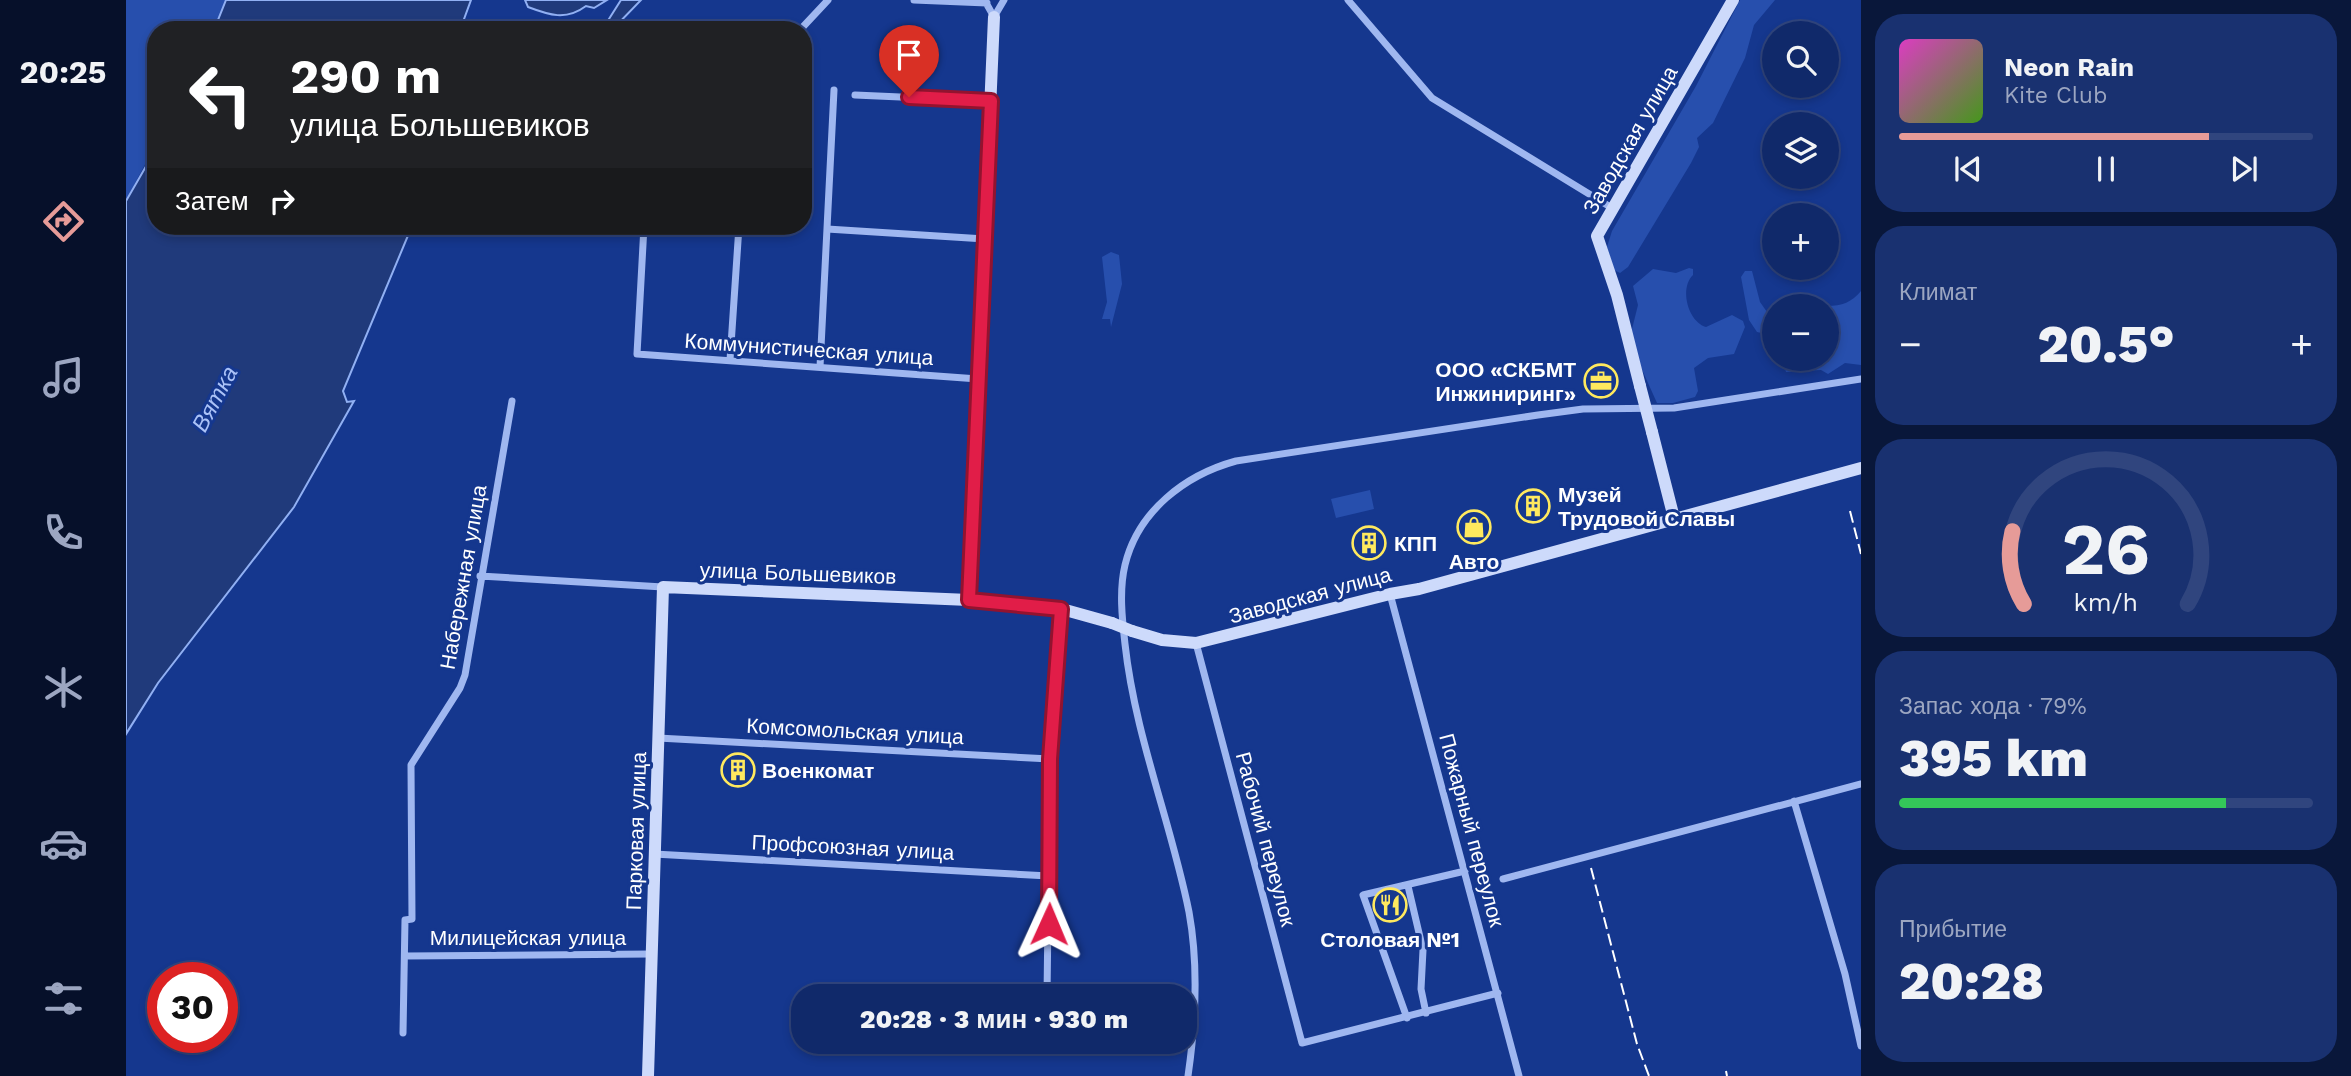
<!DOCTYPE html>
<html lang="ru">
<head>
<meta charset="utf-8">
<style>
  :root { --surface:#10296a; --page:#193170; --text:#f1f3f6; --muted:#9ca6c1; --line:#30457e; --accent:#e69b98 }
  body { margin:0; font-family:"Work Sans",sans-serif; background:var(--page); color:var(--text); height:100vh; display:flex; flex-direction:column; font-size:26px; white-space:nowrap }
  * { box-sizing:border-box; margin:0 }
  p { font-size:23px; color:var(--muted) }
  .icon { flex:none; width:38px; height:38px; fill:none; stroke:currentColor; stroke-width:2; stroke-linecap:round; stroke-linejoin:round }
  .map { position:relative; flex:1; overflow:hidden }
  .sheet { display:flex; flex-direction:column; gap:14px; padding:14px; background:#09173a; width:490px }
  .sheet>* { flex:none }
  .hud { position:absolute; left:21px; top:21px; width:665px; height:214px; border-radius:28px; box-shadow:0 4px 10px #0003,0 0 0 2px var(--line); background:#202124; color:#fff; overflow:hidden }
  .controls { position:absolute; left:1636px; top:21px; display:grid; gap:14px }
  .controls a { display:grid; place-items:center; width:77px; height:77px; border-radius:50%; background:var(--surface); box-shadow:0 4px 10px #0003,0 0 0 2px var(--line); font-size:35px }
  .speed { position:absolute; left:21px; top:962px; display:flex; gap:14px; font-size:35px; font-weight:700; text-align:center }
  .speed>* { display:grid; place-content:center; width:91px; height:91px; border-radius:50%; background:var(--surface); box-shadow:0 4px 10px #0003,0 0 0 2px var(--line); line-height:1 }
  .speed .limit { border:10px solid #d22; background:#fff; color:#111 }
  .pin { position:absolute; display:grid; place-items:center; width:60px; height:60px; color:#fff; margin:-72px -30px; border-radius:50% 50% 50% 0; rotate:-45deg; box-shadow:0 0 7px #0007 }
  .pin .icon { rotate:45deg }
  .me { position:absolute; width:77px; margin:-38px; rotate:1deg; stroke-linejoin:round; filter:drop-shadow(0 0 5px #0008) }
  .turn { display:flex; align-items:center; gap:24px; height:147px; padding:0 28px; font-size:32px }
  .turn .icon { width:91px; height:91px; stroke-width:2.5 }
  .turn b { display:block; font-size:49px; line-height:60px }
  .then { display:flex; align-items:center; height:66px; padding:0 28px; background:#0003; gap:14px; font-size:26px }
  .big { font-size:52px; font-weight:800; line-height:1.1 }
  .sheet .card { flex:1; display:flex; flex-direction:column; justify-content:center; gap:10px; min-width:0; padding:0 24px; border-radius:28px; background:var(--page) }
  .sheet .dial { align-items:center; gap:0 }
  .dial svg { height:182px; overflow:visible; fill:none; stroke:var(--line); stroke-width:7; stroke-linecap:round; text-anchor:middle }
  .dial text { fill:var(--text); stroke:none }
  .song { display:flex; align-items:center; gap:21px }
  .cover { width:84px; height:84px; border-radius:10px; background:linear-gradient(135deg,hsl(310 70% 55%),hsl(100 70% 35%)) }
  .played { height:7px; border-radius:4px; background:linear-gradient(90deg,var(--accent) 75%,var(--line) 75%) }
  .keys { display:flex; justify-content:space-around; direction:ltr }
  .heat { display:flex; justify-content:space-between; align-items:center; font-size:38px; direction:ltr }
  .charge { height:10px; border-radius:5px; background:linear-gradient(90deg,#34c759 79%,var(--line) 0) }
  .trip { position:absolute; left:665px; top:984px; width:406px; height:70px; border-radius:28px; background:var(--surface); box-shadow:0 4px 10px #0003,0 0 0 2px var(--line); font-weight:800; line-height:70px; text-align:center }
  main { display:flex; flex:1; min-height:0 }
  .dock { display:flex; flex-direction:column; width:126px; justify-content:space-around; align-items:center; background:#06102a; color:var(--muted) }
  .dock .icon { width:49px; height:49px }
  .dock .current { color:var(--accent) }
  .dock b { font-size:32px; color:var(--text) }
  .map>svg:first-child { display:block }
</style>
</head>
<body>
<main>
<nav class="dock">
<b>20:25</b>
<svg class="icon current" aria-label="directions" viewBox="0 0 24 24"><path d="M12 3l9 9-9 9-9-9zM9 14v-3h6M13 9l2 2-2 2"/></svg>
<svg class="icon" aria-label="music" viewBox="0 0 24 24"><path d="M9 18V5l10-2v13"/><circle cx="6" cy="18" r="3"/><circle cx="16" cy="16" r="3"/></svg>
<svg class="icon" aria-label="phone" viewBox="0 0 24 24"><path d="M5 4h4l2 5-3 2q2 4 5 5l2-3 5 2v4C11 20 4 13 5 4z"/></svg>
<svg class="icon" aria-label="climate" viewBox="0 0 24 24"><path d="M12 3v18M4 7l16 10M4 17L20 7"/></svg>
<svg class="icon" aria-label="car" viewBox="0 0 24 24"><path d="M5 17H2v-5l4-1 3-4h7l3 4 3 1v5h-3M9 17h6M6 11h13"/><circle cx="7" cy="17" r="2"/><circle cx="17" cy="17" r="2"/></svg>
<svg class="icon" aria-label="filters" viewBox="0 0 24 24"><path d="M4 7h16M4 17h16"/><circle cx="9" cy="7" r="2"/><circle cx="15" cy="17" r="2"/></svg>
</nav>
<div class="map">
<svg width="1735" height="1076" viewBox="0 0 1735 1076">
  <rect width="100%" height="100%" fill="#15378e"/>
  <path fill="#274fad" d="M0,0H100L88,30H30V144L0,200Z
    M1614,0H1649L1628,25L1619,58L1587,123L1571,138L1573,147L1565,163L1502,267L1494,273L1488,270L1481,247L1486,231L1570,86Z
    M985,252L993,255L996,284L985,327L984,319H976L981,302L976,257Z
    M1563,268L1567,269V275C1553,288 1562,322 1580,327L1606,315L1617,321L1619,327L1608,354L1582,358L1568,368L1572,391L1569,397L1547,403H1531L1513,363L1505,333L1512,305L1507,286L1527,269L1550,273Z
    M1619,271H1626L1634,302L1641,312L1648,313V336L1631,332L1623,320L1615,277Z
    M1735,291V365L1719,363L1702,374L1695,370L1660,372L1657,362L1661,359H1701V343L1704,339L1701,335V306C1716,306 1726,302 1735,291Z
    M1244,490L1248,509L1210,518L1205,499Z"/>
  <path fill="#203a7b" stroke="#91b0f3" stroke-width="2" d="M100,0H345L334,30H88Z
    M399,0H481L468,8L460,6C440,21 423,15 402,7Z
    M495,0H515L486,30H476Z
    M30,149V226H286L217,391L221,402L228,401L168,507L32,683L0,734V201Z"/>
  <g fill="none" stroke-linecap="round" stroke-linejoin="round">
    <path stroke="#9fb7f0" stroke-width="7" d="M788,0L861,3
      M1222,0L1306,98L1486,208
      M859,1L868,17L878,0
      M674,30L702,0
      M729,95L865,101
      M518,226L511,354L852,379
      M701,229L859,239
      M604,360L613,226
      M694,367L708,90
      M354,576L537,587
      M1264,594L1393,1076
      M1070,643L1176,1043L1372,993
      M532,738L924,759
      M1668,801L1719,974L1735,1046
      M528,854L923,876
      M1377,879L1735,784
      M1282,886L1297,950L1295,989L1300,1013
      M279,956L525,954
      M921,996L924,759L935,609
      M1281,1018L1237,895L1339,871
      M277,1033L279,920L286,919L285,765L334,688L339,675L386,401
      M1062,1076C1070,1021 1073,967 1063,912C1045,822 1009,736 999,644C996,618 993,590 999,565C1012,511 1059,475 1110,461L1412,415L1457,409L1548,408L1735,379"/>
    <path stroke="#cddafb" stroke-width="12" d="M1514,386L1491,295L1471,236L1607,0
      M1526,432L1548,518
      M843,600L868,17
      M1006,631L1036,640L1070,643L1264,594L1293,589L1735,468
      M522,1076L537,587L843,600L943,611L986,623"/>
    <path stroke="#fff" stroke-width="2" stroke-dasharray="12 5" stroke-linecap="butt" d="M1724,511L1735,554
      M1465,868L1511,1044L1523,1076
      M1600,1071L1601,1076"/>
    <path stroke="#cddafb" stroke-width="12" d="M1514,386L1526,432
      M986,623L1006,631"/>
  </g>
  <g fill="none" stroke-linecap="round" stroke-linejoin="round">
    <defs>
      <path id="route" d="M783,97L865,101L843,600L935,609L924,759L923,924"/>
    </defs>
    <use href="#route" stroke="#92132f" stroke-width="18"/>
    <use href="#route" stroke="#e11d48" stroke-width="12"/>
  </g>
  <defs>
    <symbol id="office-ring" viewBox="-11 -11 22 22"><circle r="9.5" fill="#15378e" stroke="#ffe95e" stroke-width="1.5"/><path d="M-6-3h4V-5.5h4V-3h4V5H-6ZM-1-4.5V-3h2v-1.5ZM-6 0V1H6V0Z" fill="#ffe95e"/></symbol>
    <symbol id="building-ring" viewBox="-11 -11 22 22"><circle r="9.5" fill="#15378e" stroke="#ffe95e" stroke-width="1.5"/><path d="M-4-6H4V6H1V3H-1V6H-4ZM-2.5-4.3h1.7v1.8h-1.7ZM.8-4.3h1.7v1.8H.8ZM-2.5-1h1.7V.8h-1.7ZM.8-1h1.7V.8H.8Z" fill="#ffe95e"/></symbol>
    <symbol id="shop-ring" viewBox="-11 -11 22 22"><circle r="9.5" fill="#15378e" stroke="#ffe95e" stroke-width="1.5"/><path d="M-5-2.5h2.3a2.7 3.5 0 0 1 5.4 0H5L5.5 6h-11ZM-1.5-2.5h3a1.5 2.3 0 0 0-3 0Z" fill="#ffe95e"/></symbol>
    <symbol id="restaurant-ring" viewBox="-11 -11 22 22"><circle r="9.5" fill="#15378e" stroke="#ffe95e" stroke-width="1.5"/><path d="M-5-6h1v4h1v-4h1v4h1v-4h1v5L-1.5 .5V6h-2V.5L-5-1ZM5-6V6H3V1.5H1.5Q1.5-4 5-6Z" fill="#ffe95e"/></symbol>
  </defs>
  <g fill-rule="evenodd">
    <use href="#office-ring" x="1456" y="362" width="38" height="38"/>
    <use href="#building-ring" x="1388" y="487" width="38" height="38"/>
    <use href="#shop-ring" x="1329" y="508" width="38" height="38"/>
    <use href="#building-ring" x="1224" y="524" width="38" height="38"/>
    <use href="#building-ring" x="593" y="751" width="38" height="38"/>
    <use href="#restaurant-ring" x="1245" y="886" width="38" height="38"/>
  </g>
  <g text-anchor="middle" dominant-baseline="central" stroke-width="6" stroke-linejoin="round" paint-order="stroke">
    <g font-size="21" fill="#fff" stroke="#15378e">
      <text transform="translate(1504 140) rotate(-60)">Заводская улица</text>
      <text transform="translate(683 349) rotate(4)">Коммунистическая улица</text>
      <text transform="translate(672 573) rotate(2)">улица Большевиков</text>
      <text transform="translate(337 577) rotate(-80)">Набережная улица</text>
      <text transform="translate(1184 595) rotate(-15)">Заводская улица</text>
      <text transform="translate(729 731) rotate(3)">Комсомольская улица</text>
      <text transform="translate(1346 830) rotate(75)">Пожарный переулок</text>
      <text transform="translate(510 831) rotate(-88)">Парковая улица</text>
      <text transform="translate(1140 839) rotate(75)">Рабочий переулок</text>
      <text transform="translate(727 847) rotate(3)">Профсоюзная улица</text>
      <text x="402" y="937">Милицейская улица</text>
    </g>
    <g font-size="21" font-weight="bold" fill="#fff" stroke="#15378e" text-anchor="start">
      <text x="1450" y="369" text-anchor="end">ООО «СКБМТ<tspan x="1450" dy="24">Инжиниринг»</tspan></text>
      <text x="1432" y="494">Музей<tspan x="1432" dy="24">Трудовой Славы</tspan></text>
      <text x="1268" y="543">КПП</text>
      <text x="1348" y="561" text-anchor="middle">Авто</text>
      <text x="636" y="770">Военкомат</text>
      <text x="1264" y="939" text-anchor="middle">Столовая №1</text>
    </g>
    <g font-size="23" font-style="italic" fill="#abc2f7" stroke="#15378e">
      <text transform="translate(89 399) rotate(-62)">Вятка</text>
    </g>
  </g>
</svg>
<div class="controls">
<a><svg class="icon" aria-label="search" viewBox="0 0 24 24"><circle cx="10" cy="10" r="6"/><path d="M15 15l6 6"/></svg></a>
<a><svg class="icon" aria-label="layers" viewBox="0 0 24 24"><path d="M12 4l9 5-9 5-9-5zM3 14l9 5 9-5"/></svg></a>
<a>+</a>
<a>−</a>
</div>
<div class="speed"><div class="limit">30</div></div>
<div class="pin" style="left:783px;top:97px;background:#d93025"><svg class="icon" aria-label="arrive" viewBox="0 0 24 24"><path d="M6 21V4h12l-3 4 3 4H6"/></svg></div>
<svg class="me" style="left:923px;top:924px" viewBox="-20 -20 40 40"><path d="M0-17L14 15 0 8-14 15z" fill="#e11d48" stroke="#fff" stroke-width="4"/></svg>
<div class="trip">20:28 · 3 мин · 930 m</div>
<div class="hud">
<div class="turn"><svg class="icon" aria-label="left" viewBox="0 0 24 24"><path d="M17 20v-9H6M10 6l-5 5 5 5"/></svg><div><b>290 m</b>улица Большевиков</div></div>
<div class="then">Затем<svg class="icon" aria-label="right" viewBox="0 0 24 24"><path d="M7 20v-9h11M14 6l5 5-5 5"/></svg></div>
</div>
</div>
<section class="sheet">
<div class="card">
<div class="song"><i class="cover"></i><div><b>Neon Rain</b><p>Kite Club</p></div></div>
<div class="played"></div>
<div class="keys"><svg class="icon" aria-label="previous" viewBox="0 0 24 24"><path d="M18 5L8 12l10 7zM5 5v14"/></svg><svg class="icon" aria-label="pause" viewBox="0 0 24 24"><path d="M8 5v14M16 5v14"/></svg><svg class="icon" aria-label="next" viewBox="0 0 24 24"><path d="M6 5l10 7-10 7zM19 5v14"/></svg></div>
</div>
<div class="card"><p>Климат</p>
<div class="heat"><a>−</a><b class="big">20.5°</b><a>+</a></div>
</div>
<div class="card dial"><svg viewBox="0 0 100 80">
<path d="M14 69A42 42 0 1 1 86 69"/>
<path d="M14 69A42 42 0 0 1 9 37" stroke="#e69b98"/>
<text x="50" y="56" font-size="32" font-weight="700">26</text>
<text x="50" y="72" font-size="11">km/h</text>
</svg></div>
<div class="card"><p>Запас хода · 79%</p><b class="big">395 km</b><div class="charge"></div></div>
<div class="card"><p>Прибытие</p><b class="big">20:28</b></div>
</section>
</main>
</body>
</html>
